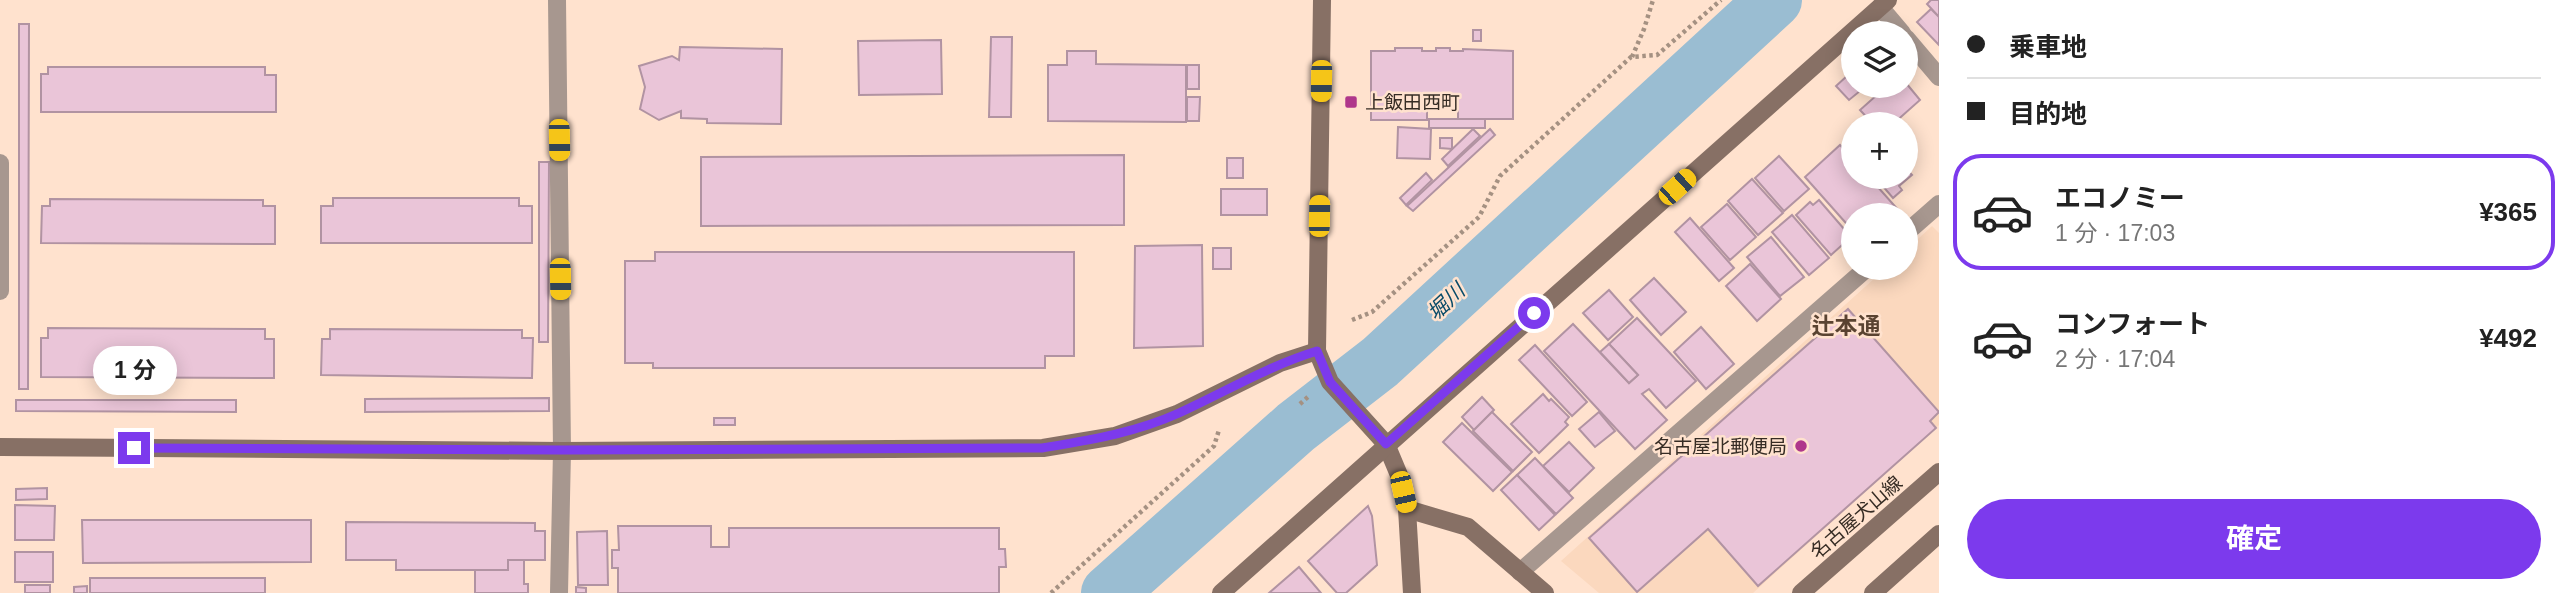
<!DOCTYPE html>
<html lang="ja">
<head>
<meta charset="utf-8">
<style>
  body { margin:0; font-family:Arial,"Noto Sans JP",sans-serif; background:#f2f2f2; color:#222; height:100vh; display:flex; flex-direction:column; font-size:26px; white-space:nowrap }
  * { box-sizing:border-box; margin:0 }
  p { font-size:23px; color:#767676 }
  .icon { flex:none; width:38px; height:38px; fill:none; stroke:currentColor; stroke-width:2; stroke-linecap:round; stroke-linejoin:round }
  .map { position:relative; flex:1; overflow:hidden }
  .details { display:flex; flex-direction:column; background:#fff; width:630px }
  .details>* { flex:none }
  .top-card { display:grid; align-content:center; height:154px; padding:0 28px; background:#fff }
  .fabs { position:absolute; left:1841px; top:21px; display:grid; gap:14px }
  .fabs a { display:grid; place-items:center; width:77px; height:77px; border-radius:50%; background:#fff; box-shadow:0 4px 18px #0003; font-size:35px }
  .end { position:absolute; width:32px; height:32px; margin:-16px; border:9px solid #7c3aed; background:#fff; box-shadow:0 0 0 4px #fff }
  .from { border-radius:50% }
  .bubble { position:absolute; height:49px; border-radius:24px; background:#fff; box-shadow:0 4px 18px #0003; font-size:23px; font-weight:700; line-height:49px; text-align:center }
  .car { position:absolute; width:21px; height:42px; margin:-21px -10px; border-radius:9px; box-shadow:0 0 5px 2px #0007; background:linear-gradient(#f5c518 24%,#345 0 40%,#f5c518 0 76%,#345 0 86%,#f5c518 0) }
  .top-card b { display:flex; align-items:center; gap:24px; height:66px; font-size:26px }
  .top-card b+b { border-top:2px solid #e0e0e0 }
  .top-card i { width:18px; height:18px; background:#222 }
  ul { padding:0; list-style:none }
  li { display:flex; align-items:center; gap:21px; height:116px; margin:0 14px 10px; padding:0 14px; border:4px solid transparent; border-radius:28px }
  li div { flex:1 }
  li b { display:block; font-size:26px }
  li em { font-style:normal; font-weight:700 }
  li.active { border-color:#7c3aed }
  li>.icon { width:63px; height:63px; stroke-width:1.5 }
  .button { display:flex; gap:14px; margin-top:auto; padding:14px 28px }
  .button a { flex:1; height:80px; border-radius:42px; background:#7c3aed; color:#fff; font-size:28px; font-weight:700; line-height:80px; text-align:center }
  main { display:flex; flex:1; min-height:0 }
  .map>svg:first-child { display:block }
  .built { fill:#fbd8be }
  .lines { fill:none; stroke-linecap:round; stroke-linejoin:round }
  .river { stroke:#9abdd2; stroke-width:56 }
  .building { fill:#eac5d8; stroke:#b193a2; stroke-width:2 }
  .path { stroke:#a59182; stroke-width:4.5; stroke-dasharray:3.5 3.5; stroke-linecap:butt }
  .street { stroke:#a7978f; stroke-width:18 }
  .secondary { stroke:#877065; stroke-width:18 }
  .route { stroke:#7c3aed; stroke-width:9 }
  .poi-dot { fill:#af378b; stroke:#ffe2ce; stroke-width:2.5 }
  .labels { text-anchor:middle; stroke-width:5; stroke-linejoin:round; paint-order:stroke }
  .poi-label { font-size:19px; fill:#362c24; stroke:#ffe2ce; text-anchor:start }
  .street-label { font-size:19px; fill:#362c24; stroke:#ffe2ce }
  .water-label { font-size:21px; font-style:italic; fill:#094b69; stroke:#ffe2ce }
  .quarter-label { font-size:23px; font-weight:bold; fill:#5a4331; stroke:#ffe2ce }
</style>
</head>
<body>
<main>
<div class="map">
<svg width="1939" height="593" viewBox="0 0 1939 593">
  <rect width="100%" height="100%" fill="#ffe2ce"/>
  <path class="built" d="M1932 226 1939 233V425L1753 593H1599L1561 561 1886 268H1906V250Z"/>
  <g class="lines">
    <path class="river" d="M1109 593 1296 427 1380 362 1774 0"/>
  </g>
  <g class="building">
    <path d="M1931 0H1939V17L1927 4Z"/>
    <path d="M1931 9 1939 17V45L1917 22Z"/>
    <path d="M19 24H29L28 389H19Z"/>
    <rect x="1473" y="30" width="8" height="11"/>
    <path d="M991 37H1012L1011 117H989Z"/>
    <path d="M941 40 942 94 859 95 858 41Z"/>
    <path d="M680 47 782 49 781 124 707 123V119L681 118V111L659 120 640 109 645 87 639 66 672 56 679 60Z"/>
    <path d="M1395 48H1422V51H1436V48H1450V51H1463V49L1513 51V119H1458V100H1427V120H1371V51H1395Z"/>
    <path d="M1067 51H1096V64L1186 65V122L1048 121V65H1067Z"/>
    <rect x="1187" y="65" width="12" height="24"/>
    <path d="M48 67H265V75H276V112H41V74H48Z"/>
    <path d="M1847 76 1860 91 1849 100 1836 86Z"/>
    <path d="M1906 83 1920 100 1893 124H1873L1860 110 1887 86H1906Z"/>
    <path d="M1187 97H1200L1199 121H1187Z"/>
    <rect x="1429" y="119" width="56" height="9"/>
    <path d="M1398 127 1431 129 1430 159 1397 158Z"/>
    <path d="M1473 129 1480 136 1448 166 1442 159Z"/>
    <path d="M1490 129 1495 135 1413 211 1407 206Z"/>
    <path d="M1440 138H1452V149L1440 148Z"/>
    <path d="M1840 145 1853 159V177H1869L1900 212 1897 215H1853V231L1805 177Z"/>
    <path d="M1124 155V225L701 226V157Z"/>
    <path d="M1779 156 1809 189 1784 211 1755 178Z"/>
    <rect x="1227" y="158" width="16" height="20"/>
    <path d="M539 162H549L548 342H539Z"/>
    <path d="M1906 169 1912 175 1899 186 1902 190 1893 198 1875 177H1906Z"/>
    <path d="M1426 173 1432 180 1406 205 1400 198Z"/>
    <path d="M1752 179 1783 213 1758 235 1728 201Z"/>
    <rect x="1221" y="189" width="46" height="26"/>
    <path d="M333 198H519V206H532V243H321V206H333Z"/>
    <path d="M50 199 263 200V206H275V244L41 243 42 206H50Z"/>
    <path d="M1819 200 1851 237 1831 255 1796 215 1810 202 1813 205Z"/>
    <path d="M1727 204 1756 237 1730 260 1701 227Z"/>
    <path d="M1792 215 1829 258 1809 275 1772 232Z"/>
    <path d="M1690 218 1734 268 1719 281 1675 232Z"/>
    <path d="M1771 237 1804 277 1780 296 1747 257Z"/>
    <path d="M1202 245 1203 346 1134 348 1135 246Z"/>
    <rect x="1213" y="248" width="18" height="21"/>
    <path d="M655 252H1074V356H1045V368H653V363H625V261H655Z"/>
    <path d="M1750 264 1781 299 1757 321 1726 286Z"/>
    <path d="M1654 278 1686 312 1661 335 1630 300Z"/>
    <path d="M1609 290 1633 317 1608 340 1583 313Z"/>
    <path d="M1848 309 1939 412 1930 421 1936 428 1758 586 1708 529 1637 592 1589 538Z"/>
    <path d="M1637 318 1696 381 1666 408 1649 389 1642 394 1667 420 1635 449 1544 351 1573 324 1629 383 1638 375 1609 344Z"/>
    <path d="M1701 327 1734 364 1706 389 1674 352Z"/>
    <path d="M48 328 265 329V339H274V378L41 377V338H48Z"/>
    <path d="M330 329 522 330V338H533L532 378 321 375 322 339H330Z"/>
    <path d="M1609 344 1638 375 1629 383 1600 352Z"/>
    <path d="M1535 345 1587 402 1572 416 1519 360Z"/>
    <path d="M1543 394 1549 401 1551 399 1569 417 1565 422 1568 425 1539 453 1511 424Z"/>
    <path d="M1482 397 1494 410 1474 430 1462 417Z"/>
    <path d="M549 398V411L365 412V399Z"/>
    <path d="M16 400H236V412L16 411Z"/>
    <path d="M1492 412 1532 452 1513 471 1473 431Z"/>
    <path d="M1599 412 1615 431 1595 447 1579 429Z"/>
    <rect x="714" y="418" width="21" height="7"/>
    <path d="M1462 423 1512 472 1493 491 1443 442Z"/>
    <path d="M1569 442 1594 468 1569 492 1543 466Z"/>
    <path d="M1535 458 1573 498 1556 514 1517 475Z"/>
    <path d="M1517 475 1555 515 1539 530 1501 490Z"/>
    <path d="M47 488V499L16 500V489Z"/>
    <path d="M15 505 55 506 54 540H15Z"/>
    <path d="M1368 506 1372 516 1377 565 1346 593H1337L1308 561Z"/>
    <path d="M82 520H311V562L83 563Z"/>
    <path d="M346 522 535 523V531H545V560H508V570H396V560H346Z"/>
    <path d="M618 526H711V547H729V528H999V549H1005L1006 567H999V593H618V568H612V550H619Z"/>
    <path d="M607 531 608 585H578L577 532Z"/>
    <rect x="15" y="552" width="38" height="30"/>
    <path d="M508 560H524V584H528V593H475V570H508Z"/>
    <path d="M1299 567 1321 593H1269Z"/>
    <rect x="90" y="578" width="175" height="15"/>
    <rect x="25" y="585" width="25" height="8"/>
    <path d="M87 586V593H74V587Z"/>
    <path d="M576 587 586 588V593H576Z"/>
  </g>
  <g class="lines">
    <g class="path">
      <path d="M1632 57 1644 29 1653 0"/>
      <path d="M1352 320 1372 312 1479 217 1500 176 1631 57 1657 55 1721 0"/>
      <path d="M1300 404 1310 395"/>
      <path d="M1051 593 1214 446 1219 430"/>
    </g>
    <g class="street">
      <path d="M557 0 562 451 559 593"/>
      <path d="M1880 7 1902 33"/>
      <path d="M1906 38 1939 77"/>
      <path d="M0 163V291"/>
      <path d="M1906 233 1939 204"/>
      <path d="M1520 572 1867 268"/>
    </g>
    <g class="secondary">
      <path d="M1322 0 1317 351 1330 382 1386 444 1399 475 1407 509 1412 593"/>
      <path d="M0 447 562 451 1043 448 1115 436 1177 414 1280 363 1317 351"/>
      <path d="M1407 509 1468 527 1545 593"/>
      <path d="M1221 593 1888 0"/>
      <path d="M1801 593 1939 472"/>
      <path d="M1873 593 1939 534"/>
    </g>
  </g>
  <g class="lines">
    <path class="route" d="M134 448 562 450 1042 448C1089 440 1135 433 1179 413 1225 392 1268 366 1317 351L1330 382 1386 444 1534 313"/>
  </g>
  <g class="poi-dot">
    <rect x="1344" y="95" width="14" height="14" rx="3.5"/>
    <circle cx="1801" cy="446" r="7"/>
  </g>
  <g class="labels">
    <g class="poi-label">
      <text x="1365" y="109">上飯田西町</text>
      <text x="1787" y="453" text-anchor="end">名古屋北郵便局</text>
    </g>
    <g class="street-label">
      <text transform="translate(1856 517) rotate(-41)" y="7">名古屋犬山線</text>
    </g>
    <g class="water-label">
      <text transform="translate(1446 302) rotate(-43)" y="7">堀川</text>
    </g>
    <g class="quarter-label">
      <text x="1846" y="334">辻本通</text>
    </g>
  </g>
</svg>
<div class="fabs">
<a><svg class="icon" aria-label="layers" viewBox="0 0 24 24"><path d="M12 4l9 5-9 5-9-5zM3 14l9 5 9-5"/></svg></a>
<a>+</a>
<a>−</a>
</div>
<i class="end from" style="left:1534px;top:313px"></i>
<i class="end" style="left:134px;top:448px"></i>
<div class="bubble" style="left:93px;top:346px;width:84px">1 分</div>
<i class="car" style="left:1321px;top:81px;rotate:181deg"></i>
<i class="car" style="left:559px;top:140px;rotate:179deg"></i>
<i class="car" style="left:1677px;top:187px;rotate:48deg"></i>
<i class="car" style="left:1319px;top:216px;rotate:1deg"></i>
<i class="car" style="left:560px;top:279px;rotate:179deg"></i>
<i class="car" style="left:1403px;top:492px;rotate:167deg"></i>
</div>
<section class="details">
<div class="top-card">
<b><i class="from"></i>乗車地</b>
<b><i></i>目的地</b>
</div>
<ul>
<li class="active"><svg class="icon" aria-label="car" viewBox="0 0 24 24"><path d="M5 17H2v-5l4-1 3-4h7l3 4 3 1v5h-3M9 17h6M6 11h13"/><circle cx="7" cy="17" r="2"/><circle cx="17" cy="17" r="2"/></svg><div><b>エコノミー</b><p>1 分 · 17:03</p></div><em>¥365</em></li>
<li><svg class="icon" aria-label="car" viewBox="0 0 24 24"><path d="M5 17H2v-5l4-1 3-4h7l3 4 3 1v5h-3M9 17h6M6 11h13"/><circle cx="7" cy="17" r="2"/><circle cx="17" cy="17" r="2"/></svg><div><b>コンフォート</b><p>2 分 · 17:04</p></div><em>¥492</em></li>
</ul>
<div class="button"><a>確定</a></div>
</section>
</main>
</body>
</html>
